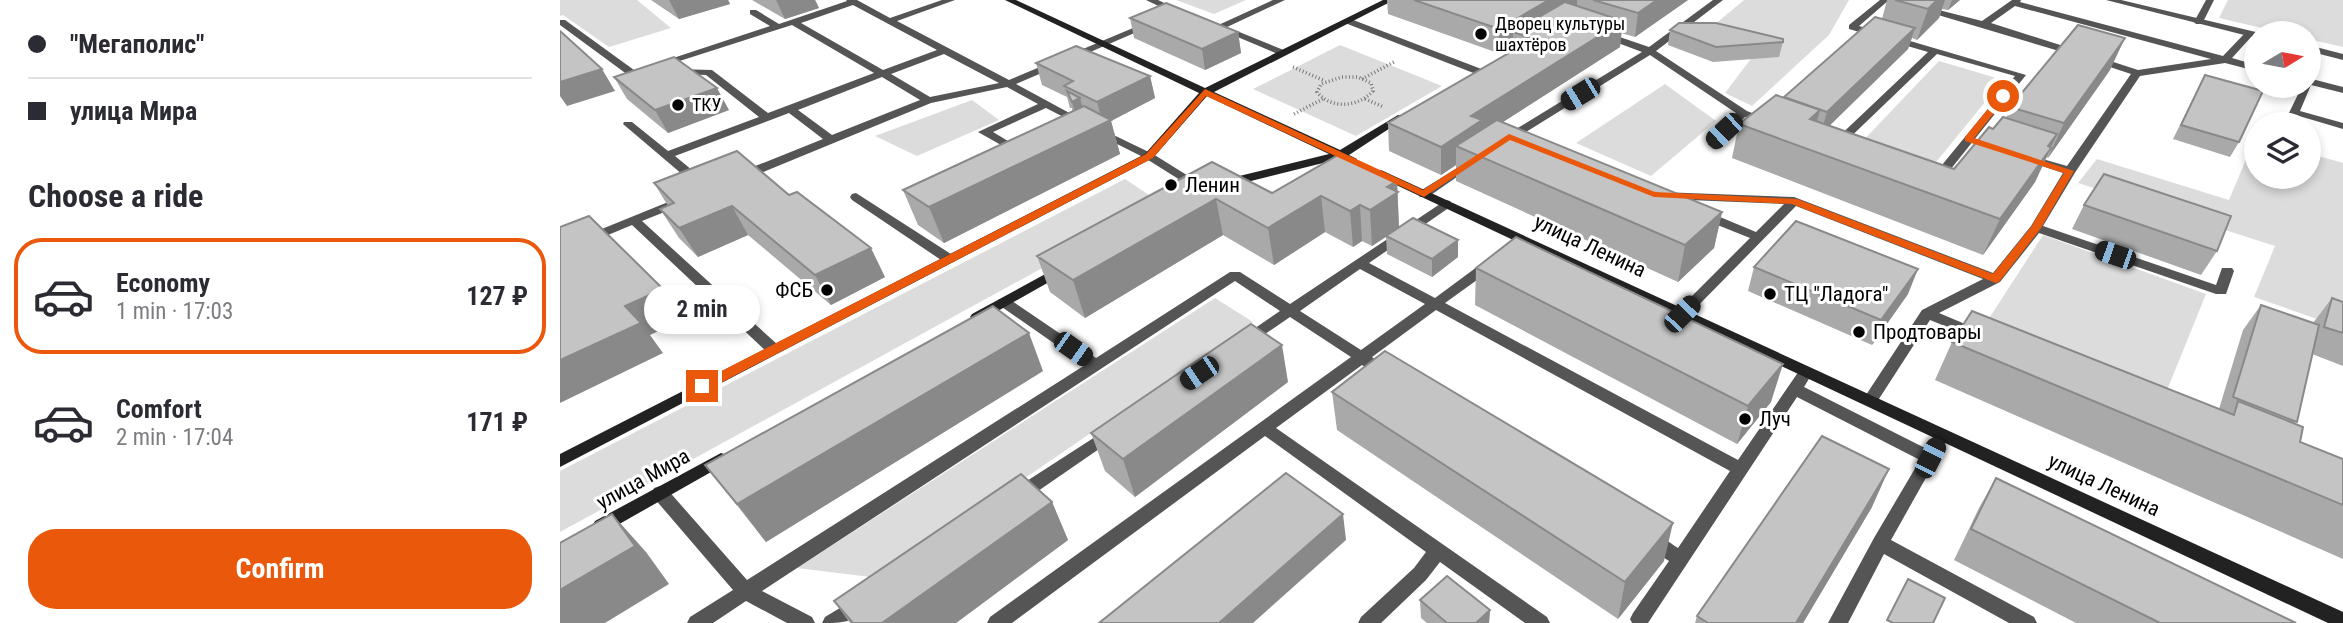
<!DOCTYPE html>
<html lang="en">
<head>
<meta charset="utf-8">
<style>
  body { margin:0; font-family:"Roboto Condensed",sans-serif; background:#f7f7f7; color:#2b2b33; height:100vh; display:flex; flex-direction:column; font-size:26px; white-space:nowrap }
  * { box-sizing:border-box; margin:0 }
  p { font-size:23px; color:#7c7c81 }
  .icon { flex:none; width:38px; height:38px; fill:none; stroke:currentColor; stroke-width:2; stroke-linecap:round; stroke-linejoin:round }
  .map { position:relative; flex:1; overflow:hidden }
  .sheet { display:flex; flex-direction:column; background:#fff; width:560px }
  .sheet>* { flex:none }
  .top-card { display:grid; align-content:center; height:154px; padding:0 28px; background:#fff }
  .needle { width:46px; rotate:80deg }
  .buttons { position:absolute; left:1684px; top:21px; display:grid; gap:14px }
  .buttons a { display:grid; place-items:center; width:77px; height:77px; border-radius:50%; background:#fff; box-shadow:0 4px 10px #0003; font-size:35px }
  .end { position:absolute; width:32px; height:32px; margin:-16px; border:9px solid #ea580c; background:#fff; box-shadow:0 0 0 4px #fff }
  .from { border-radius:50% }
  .bubble { position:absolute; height:49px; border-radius:24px; background:#fff; box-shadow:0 4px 10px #0003; font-size:23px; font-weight:700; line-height:49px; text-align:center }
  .car { position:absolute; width:21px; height:42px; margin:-21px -10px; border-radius:9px; box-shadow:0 0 5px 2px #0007; background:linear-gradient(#222 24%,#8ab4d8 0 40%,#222 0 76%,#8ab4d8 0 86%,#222 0) }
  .top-card b { display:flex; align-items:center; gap:24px; height:66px; font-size:26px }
  .top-card b+b { border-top:2px solid #e1e1e2 }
  .top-card i { width:18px; height:18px; background:#2b2b33 }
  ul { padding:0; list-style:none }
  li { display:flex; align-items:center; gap:21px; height:116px; margin:0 14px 10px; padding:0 14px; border:4px solid transparent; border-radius:28px }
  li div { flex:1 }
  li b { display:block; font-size:26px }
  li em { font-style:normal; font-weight:700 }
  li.active { border-color:#ea580c }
  li>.icon { width:63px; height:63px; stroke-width:1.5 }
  h2 { padding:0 28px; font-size:32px; line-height:84px }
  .primary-button { display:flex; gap:14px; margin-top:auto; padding:14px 28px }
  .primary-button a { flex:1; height:80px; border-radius:28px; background:#ea580c; color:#fff; font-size:28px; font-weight:700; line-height:80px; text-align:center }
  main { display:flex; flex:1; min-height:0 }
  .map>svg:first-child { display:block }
  .green { fill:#dcdcdc }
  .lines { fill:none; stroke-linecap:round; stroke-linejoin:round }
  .path { stroke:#777; stroke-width:3.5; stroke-dasharray:1 2.5; stroke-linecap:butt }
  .service { fill:#555; fill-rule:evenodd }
  .minor { fill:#555; fill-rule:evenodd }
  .tertiary { fill:#555; fill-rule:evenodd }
  .secondary { fill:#222; fill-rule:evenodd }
  .wall { fill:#a9a9a9 }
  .shaded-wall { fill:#898989 }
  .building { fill:#c4c4c4; stroke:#898989; stroke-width:2 }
  .route { fill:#ea580c }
  .poi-dot { fill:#000; stroke:#fff; stroke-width:2.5 }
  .labels { text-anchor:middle; stroke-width:6; stroke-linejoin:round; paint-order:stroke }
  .far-poi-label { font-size:18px; fill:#000; stroke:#fff; text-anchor:start }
  .poi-label { font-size:21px; fill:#000; stroke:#fff; text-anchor:start }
  .street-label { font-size:21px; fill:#000; stroke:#fff }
</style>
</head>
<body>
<main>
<section class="sheet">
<div class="top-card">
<b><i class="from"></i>&quot;Мегаполис&quot;</b>
<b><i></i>улица Мира</b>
</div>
<h2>Choose a ride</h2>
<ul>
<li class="active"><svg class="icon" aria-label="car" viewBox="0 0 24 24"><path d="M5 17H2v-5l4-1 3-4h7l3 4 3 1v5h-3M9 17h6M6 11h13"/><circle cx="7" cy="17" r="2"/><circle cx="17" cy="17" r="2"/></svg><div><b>Economy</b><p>1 min · 17:03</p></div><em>127 ₽</em></li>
<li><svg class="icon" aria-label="car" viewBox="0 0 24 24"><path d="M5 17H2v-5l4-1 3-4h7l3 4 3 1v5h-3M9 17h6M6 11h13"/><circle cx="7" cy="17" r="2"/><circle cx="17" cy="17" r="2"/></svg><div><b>Comfort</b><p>2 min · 17:04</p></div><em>171 ₽</em></li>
</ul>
<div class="primary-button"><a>Confirm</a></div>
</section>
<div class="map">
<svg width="1783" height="623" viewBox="0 0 1783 623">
  <rect width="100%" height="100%" fill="#fff"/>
  <g class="green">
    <path d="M0 0H77L111 28 49 47 3 15 0 16Z"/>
    <path d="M616 0H686L654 14Z"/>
    <path d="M1184 0H1289L1269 35 1192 106 1165 93 1199 48 1147 31Z"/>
    <path d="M1668 0H1783V47L1748 39V33H1723L1659 18Z"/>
    <path d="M780 45 882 86 796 136 693 89Z"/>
    <path d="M1379 61 1443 80 1368 172 1297 147Z"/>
    <path d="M1105 84 1156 121 1091 176 1016 143Z"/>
    <path d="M412 100 439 120 357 156 315 136Z"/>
    <path d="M1695 138 1696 177H1748V153L1783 163V328L1694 297 1715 246 1518 183 1537 159 1669 200Z"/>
    <path d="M565 179 601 203 0 532V471Z"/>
    <path d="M1483 235 1646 294 1603 400 1424 326Z"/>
    <path d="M655 298 693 322 319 578 237 568Z"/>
  </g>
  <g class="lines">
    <g class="path">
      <path d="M733 67 765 81"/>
      <path d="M782 77H798L811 83 813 91C798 107 772 110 757 92L761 84Z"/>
      <path d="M802 79 834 62"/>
      <path d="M805 99 824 107"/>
      <path d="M734 114 763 99"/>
    </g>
    <g class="service">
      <path d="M286 0H297L330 18 382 0H395L337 21 449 80 585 23 593 25 456 84 526 122 521 125 517 124 486 108 433 132 463 150 465 152 459 155 418 132 478 104 447 87 371 103 186 179H178V173L263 139 229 113 115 156 144 180 146 183 140 187 136 186 63 124 64 122H72L108 151 199 117 146 75 112 74V70L116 69 152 70 208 113 314 73 232 25 104 66 95 64 210 26 190 14V10H196L219 24 287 1ZM293 5 377 50 323 70 241 23ZM384 54 439 83 370 97 331 74ZM322 77 360 100 272 135 238 110Z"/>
      <path d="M586 0H598L623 12 615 14Z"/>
      <path d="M713 0H725L667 27 726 51V55H720L654 27Z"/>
      <path d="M1153 0H1163L1096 51 1187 111 1210 120V124H1202L1185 117 1156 145H1148V141L1176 113 1090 55 958 137 957 140H949L943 137 1082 52 1042 37V33H1048L1089 47Z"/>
      <path d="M1320 0H1329L1299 26 1466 75 1378 185 1374 186 1368 182 1455 76 1377 54 1280 147H1272V143L1368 52 1289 29V25Z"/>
      <path d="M1452 0H1461L1460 2 1663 56 1686 32H1692V36L1672 58 1696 65V71L1665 63 1580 76 1516 171 1483 226 1656 285 1662 268H1672L1674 271 1666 294H1656L1479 233 1440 282 1379 313 1424 332 1426 335 1424 338H1414L1370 320 1315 405H1305L1302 401 1362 310 1423 279 1236 206 1127 317H1117L1115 314 1117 311 1190 238 1140 218 1138 215 1140 212H1148L1196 232 1224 204 1105 199 1101 198 1099 195 1101 192 1234 197 1433 273 1471 226 1503 173 1464 160V156H1472L1507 166 1571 74 1532 61V57H1538L1578 70 1651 59 1455 6 1431 23 1519 51V55L1516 56 1358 9 1363 6 1422 21Z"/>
      <path d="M788 18 924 70 925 72 916 74 785 23 783 21Z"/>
      <path d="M0 20H5L74 70 89 69 94 72 89 75H68L0 25Z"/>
      <path d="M1748 78 1783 87V93L1751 85 1740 111 1783 123V129L1729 113 1742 86H1748Z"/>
      <path d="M539 128 593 154 646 187 644 190H636L585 158 535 133 533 131Z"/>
      <path d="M910 160 914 161V165L868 197H860L858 194 860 191Z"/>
      <path d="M296 193 394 256 396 259 394 262H384L292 200 290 197 292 194Z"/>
      <path d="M118 198 124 202 122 205 82 221 218 345 220 349 218 353H208L72 225 0 255V246Z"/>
      <path d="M886 200 890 201 892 204 890 207 809 263 875 298 925 261H935L937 264 935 267 885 303 1178 460 1241 368H1251L1253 372 1244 387 1367 449 1376 431 1382 429 1388 431 1390 435 1331 540 1474 617 1477 623H1449L1324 554 1288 623H1268L1314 538 1360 460 1237 397 1088 623H1072L1070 619 1073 613 1109 561 1086 546 1083 541 1086 536C1098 532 1108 542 1118 548L1170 471 876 310 812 357 834 373 831 377H821L802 365 716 428 987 617 990 623H965L880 562 866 580 821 623H798L801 617 854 568 866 552 705 436 452 623H427L430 617 791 357 730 317 689 345H679L677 342 679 339 720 311 675 281 202 591 252 617 255 623H227L186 601 153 623H127L130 617 173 590 94 498 92 493 94 488 100 486 106 488 187 580 525 365 439 305 437 302 439 299H449L536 358 670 272H680L730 304ZM800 269 865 304 801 350 740 311Z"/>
      <path d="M549 428 555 430 557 434 555 438 465 500 459 502 453 500 451 495 453 490Z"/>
      <path d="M298 597 305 599 307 605C299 623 280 623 262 623L265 617Z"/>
    </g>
    <path class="minor" d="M1646 0H1654L1642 24H1636L1634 22Z"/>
    <g class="tertiary">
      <path d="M1546 0H1561L1700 33H1696V38Z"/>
      <path d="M1748 45 1783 54V60L1748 51Z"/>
    </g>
    <g class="secondary">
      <path d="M445 0H456L645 88 823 0H834L654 92 780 150 838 115H846L847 117 789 155 797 159V163H789L779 159 667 187 663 186V180L769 154 647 96 593 158 0 467V454L585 154 639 93Z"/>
      <path d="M821 170 1783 612V623H1768L817 176 815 174Z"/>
      <path d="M500 266 507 270 505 273 422 320 417 322 410 317 412 314Z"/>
      <path d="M161 453 167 455 169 459 167 463 47 531 41 533 35 531 32 526 35 521Z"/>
    </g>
  </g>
  <g class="wall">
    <path d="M91 0H168L170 4 119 19Z"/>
    <path d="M192 0H255L259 8 225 19Z"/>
    <path d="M827 0H1128L1075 37 1061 33 1060 47 943 122 1162 212 1154 248 1118 282 896 181V165L881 175 829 151 828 123 952 51 953 44 938 53 828 14Z"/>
    <path d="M1327 0H1400L1388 10 1382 9 1379 18 1357 40 1352 38 1348 49 1269 126 1394 169 1433 129 1446 118 1450 107 1550 70 1488 158 1487 157 1475 182 1423 255 1172 158 1179 124 1224 97 1322 19Z"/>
    <path d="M570 18 678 32 681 53 645 70 574 38Z"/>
    <path d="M1110 30 1223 42 1219 57 1153 62 1108 45Z"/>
    <path d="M476 63 590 76 595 98 551 121 560 154 384 243 358 225 343 190 512 111V108H510L507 97 482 85Z"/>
    <path d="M1645 75 1679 142 1670 157 1613 139Z"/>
    <path d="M54 77 169 110 108 133 67 99Z"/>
    <path d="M177 151 325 277 271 305 188 235 138 257 119 238 100 209 108 206 94 183Z"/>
    <path d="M652 162 712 193 837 181 839 228 898 257 872 277 827 254 826 237 812 246 802 241 793 247 765 232 714 265 663 235 525 318 490 292 477 256Z"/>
    <path d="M1524 205 1657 251 1641 275 1512 229Z"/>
    <path d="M1194 267 1348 294 1312 345 1188 291Z"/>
    <path d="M916 268 1211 402 1177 444 915 305Z"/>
    <path d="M1772 298 1783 302V366L1752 354 1735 424 1740 442 1783 459V559L1375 380 1392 342 1659 409 1683 330 1701 305 1753 323Z"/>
    <path d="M483 371 206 542 145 465Z"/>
    <path d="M728 382 575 497 545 471 531 433Z"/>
    <path d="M772 392 1104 561 1058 619 777 430Z"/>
    <path d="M1436 478 1736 623H1516L1394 560 1419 508Z"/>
    <path d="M492 502 508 540 396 623H290L274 601Z"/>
    <path d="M1312 507 1243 623H1135L1137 616Z"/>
    <path d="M860 600 930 610 929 623H867L861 618Z"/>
  </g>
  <g class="shaded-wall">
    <path d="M109 0H168L170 4 119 19Z"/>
    <path d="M216 0H255L259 8 225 19Z"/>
    <path d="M989 0H1017V6L953 32V44L938 53 939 29Z"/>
    <path d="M1097 0H1128L1075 37 1078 13Z"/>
    <path d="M1377 0H1385L1379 18 1357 40 1368 9Z"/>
    <path d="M1392 0H1400L1388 10Z"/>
    <path d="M1063 21 1060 47 921 136 896 146V165L881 175V147L911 116Z"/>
    <path d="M1355 28 1348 49 1260 135 1267 112Z"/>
    <path d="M678 32 681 53 645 70 642 49Z"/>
    <path d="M1565 38 1550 70 1488 158 1504 123Z"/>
    <path d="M42 69 55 91 7 106 0 96V82Z"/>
    <path d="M590 76 595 98 551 121 560 154 384 243 369 207 521 134 512 102 520 98 529 130 543 124 537 102Z"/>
    <path d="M157 88 169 110 108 133 95 110Z"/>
    <path d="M1260 110 1251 144 1250 119Z"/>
    <path d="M1497 134 1475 182 1423 255 1440 219Z"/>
    <path d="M837 181 839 228 812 246 810 210 827 187Z"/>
    <path d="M761 196 765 232 714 265 708 228Z"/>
    <path d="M656 199 663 235 525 318 513 280Z"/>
    <path d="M800 205 802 241 793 247 790 211Z"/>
    <path d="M172 206 188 235 138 257 119 228Z"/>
    <path d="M1162 212 1154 248 1118 282 1125 245Z"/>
    <path d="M898 240V257L872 277V259Z"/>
    <path d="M311 248 325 277 271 305 255 275Z"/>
    <path d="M1358 269 1348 294 1312 345 1321 320Z"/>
    <path d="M103 289 124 319 90 335 103 353 0 403V360L65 306Z"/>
    <path d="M469 333 483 371 206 542 177 504Z"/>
    <path d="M722 345 728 382 575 497 563 459Z"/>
    <path d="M1223 364 1211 402 1177 444 1188 406Z"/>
    <path d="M1329 469 1312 507 1243 623H1236Z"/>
    <path d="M492 502 508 540 396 623H322Z"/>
    <path d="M52 514 86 552 109 584 45 623H0V590Z"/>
    <path d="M783 514 786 540 693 623H659Z"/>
    <path d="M1113 523 1104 561 1058 619 1065 582Z"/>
    <path d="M930 610 929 623H916Z"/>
  </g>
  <g class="building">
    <path d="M854 0H989L939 29Z"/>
    <path d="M1033 0H1097L1078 13Z"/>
    <path d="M1335 0H1377L1368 9Z"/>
    <path d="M1005 2 1063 21 911 116 922 120 881 147 828 123 973 39 953 32Z"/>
    <path d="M606 3 678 32 642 49 570 18Z"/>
    <path d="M1315 17 1355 28 1267 112 1224 97Z"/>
    <path d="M1119 23H1156L1223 39V42L1156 47 1110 30Z"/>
    <path d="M1518 25 1565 38 1504 123 1450 107Z"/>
    <path d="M0 31 42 69 0 82Z"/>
    <path d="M516 46 590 76 537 102 504 86 513 81 476 63Z"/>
    <path d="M114 57 157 88 95 110 54 77Z"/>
    <path d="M1645 75 1703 91 1679 142 1621 125Z"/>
    <path d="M507 91 520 98 512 102Z"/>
    <path d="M1216 95 1260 110 1250 119 1394 169 1429 127 1433 129 1443 117 1497 134 1488 146 1491 148 1440 219 1179 124Z"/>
    <path d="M524 106 551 120 369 207 343 190Z"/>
    <path d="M937 120 1162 212 1125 245 896 146Z"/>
    <path d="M177 151 229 195 237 192 311 248 255 275 172 206 119 228 100 209 114 203 94 183Z"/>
    <path d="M780 154 837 181 827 187 838 192 810 210 800 205 790 211 761 196 708 228 656 199 513 280 477 256 652 162 712 193Z"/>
    <path d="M1544 174 1671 216 1657 251 1524 205Z"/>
    <path d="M29 216 103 289 65 306 81 323 0 360V227Z"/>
    <path d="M853 218 898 240 872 259 826 236Z"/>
    <path d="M1236 221 1358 269 1321 320 1194 267Z"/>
    <path d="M956 237 1223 364 1188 406 916 268Z"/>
    <path d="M1772 298 1783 302V333L1764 327Z"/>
    <path d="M1701 305 1759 325 1737 422 1673 397Z"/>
    <path d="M433 306 469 333 177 504 145 465Z"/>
    <path d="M1412 311 1674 415 1678 401 1743 427 1740 442 1783 459V505L1392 342Z"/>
    <path d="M691 324 722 345 563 459 531 433Z"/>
    <path d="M825 351 1113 523 1065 582 772 392Z"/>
    <path d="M1262 436 1329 469 1236 623H1148L1137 616Z"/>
    <path d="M726 473 783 514 659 623H539Z"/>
    <path d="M461 474 492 502 322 623H293L274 601Z"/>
    <path d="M1436 478 1736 623H1600L1411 529Z"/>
    <path d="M52 514 75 546 0 590V543Z"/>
    <path d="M887 576 930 610 916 623H887L860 600Z"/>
    <path d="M1348 579 1385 598 1373 623H1333L1327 620Z"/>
  </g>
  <path class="route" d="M645 89 863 190 949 134 1095 192 1237 199 1433 274 1471 227 1504 173 1405 141V137L1440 94H1446V98L1414 138 1514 171 1481 228 1439 282 1436 283 1232 204 1094 197 950 140 864 197 646 96 593 158 147 390H138V383L586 154Z"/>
  <g class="poi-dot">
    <circle cx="921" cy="34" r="7"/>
    <circle cx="118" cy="105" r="7"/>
    <circle cx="611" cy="185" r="7"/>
    <circle cx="267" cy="290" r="7"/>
    <circle cx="1210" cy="294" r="7"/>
    <circle cx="1299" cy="332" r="7"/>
    <circle cx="1185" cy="419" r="7"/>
  </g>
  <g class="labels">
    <g class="far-poi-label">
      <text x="935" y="30">Дворец культуры<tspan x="935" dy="21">шахтёров</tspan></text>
      <text x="132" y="111">ТКУ</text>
    </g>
    <g class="poi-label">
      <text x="625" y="192">Ленин</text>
      <text x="253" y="297" text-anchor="end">ФСБ</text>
      <text x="1224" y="301">ТЦ "Ладога"</text>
      <text x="1313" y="339">Продтовары</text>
      <text x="1199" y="426">Луч</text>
    </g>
    <g class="street-label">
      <text transform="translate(1030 246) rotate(25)" y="7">улица Ленина</text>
      <text transform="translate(83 479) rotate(-29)" y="7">улица Мира</text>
      <text transform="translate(1544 485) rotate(25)" y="7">улица Ленина</text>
    </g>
  </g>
</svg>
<div class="buttons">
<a><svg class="needle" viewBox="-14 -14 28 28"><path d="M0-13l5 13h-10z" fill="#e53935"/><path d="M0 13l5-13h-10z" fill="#7c7c81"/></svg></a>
<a><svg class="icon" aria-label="layers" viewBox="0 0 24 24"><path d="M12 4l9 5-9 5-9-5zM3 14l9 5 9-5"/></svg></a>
</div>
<i class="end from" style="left:1443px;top:96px"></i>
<i class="end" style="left:142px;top:386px"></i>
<div class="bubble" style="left:84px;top:285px;width:116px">2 min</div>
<i class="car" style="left:1020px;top:94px;rotate:239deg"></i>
<i class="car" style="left:1164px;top:131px;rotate:227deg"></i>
<i class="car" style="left:1555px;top:255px;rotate:289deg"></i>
<i class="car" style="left:1122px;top:314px;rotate:44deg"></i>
<i class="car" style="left:513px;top:349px;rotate:125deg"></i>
<i class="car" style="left:639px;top:373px;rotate:236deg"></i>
<i class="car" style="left:1370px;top:458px;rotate:27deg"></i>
</div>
</main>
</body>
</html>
